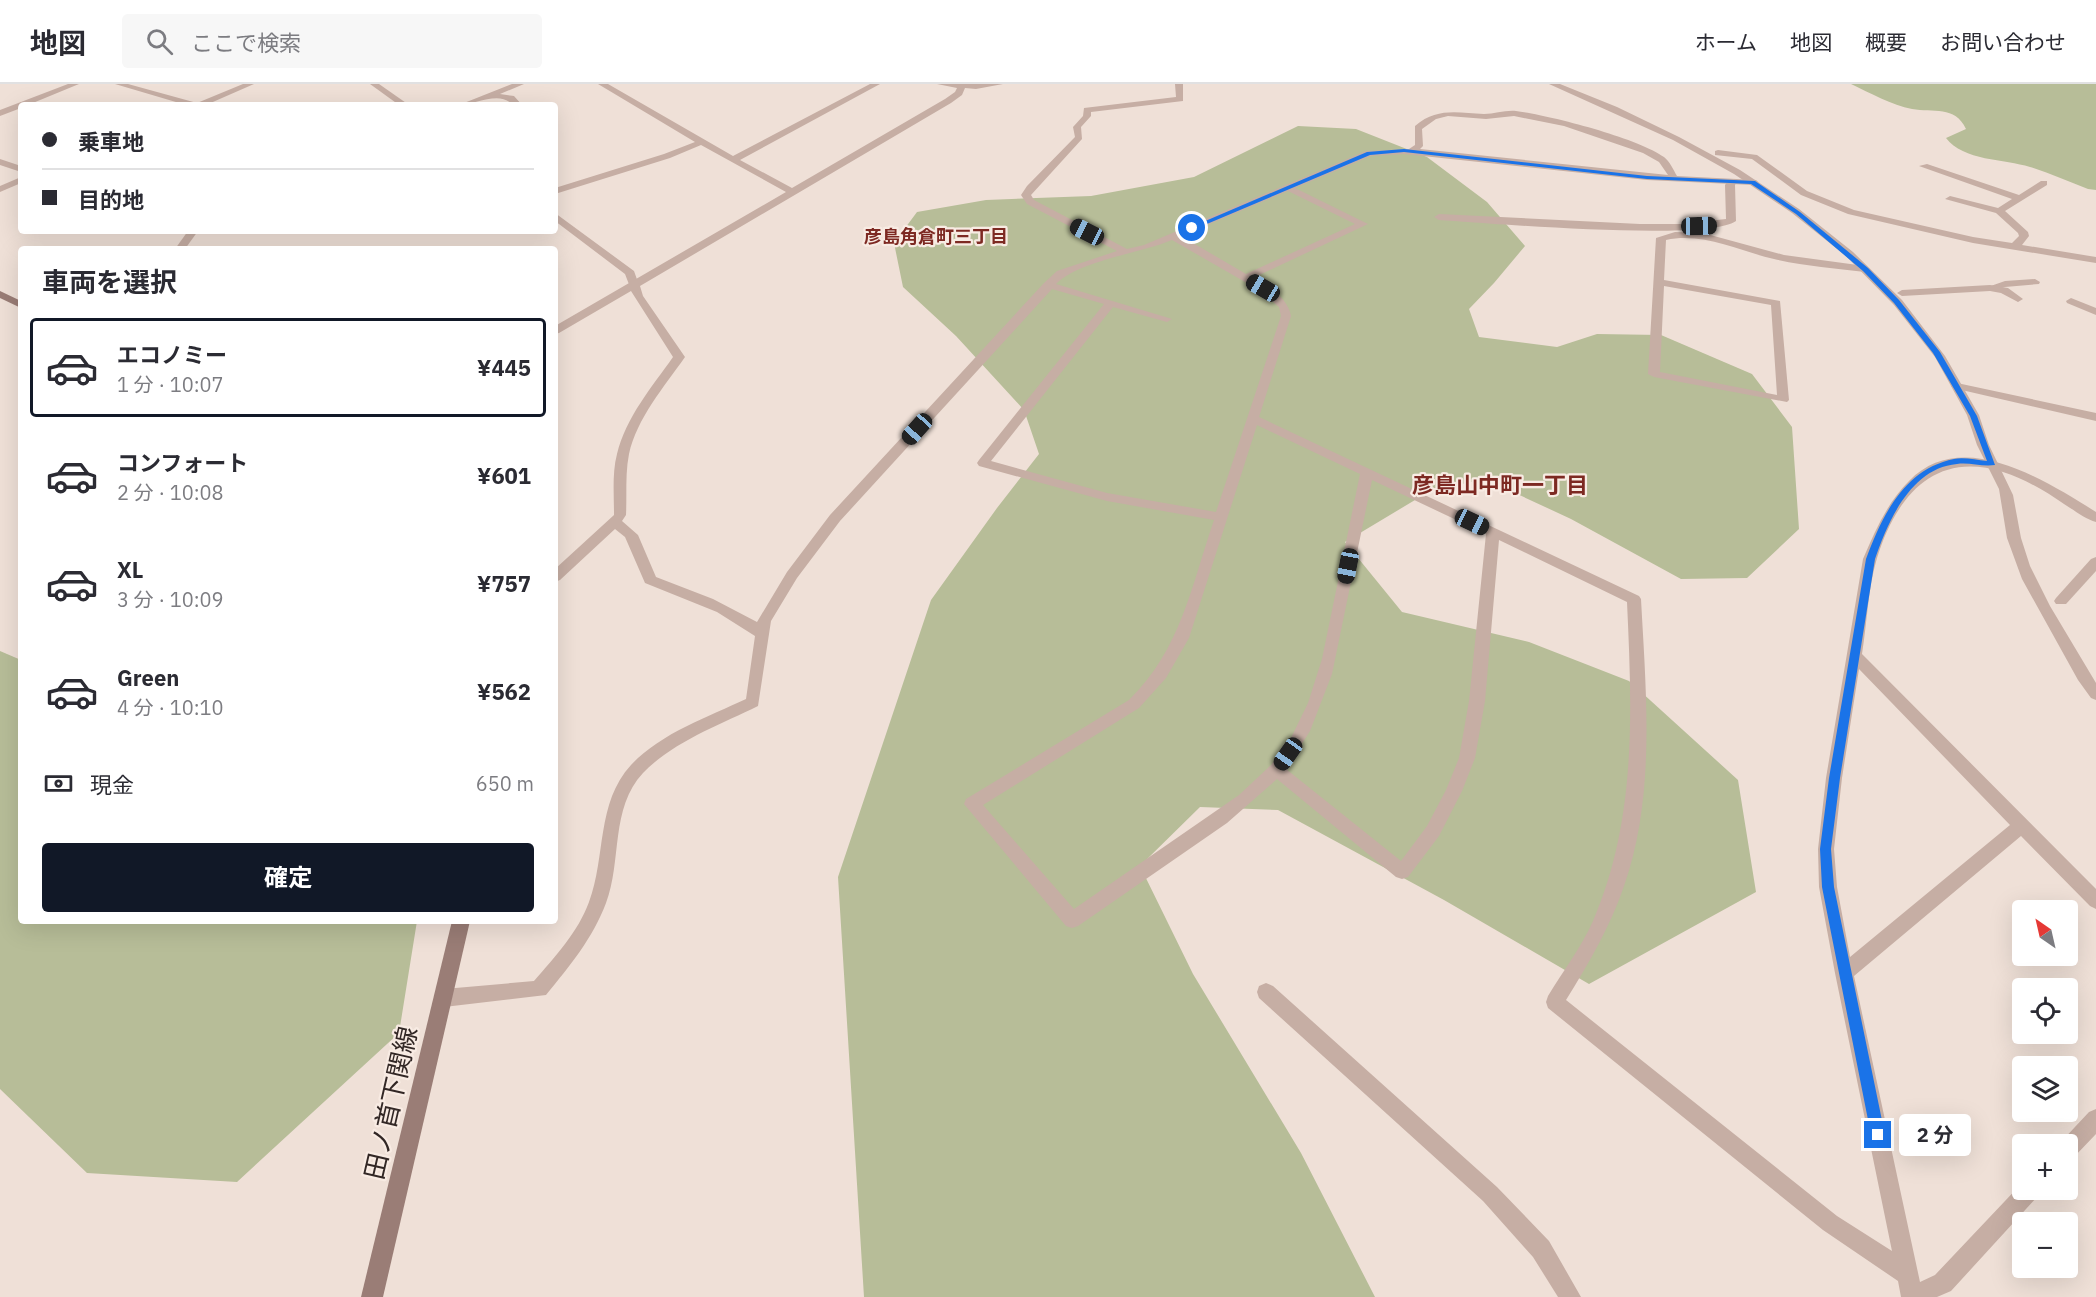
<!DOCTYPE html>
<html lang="ja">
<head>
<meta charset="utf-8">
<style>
  body { margin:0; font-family:"IBM Plex Sans","Noto Sans JP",sans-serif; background:#f7f7f7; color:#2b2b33; height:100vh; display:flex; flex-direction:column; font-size:22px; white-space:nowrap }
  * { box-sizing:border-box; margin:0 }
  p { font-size:20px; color:#7c7c81 }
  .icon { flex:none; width:33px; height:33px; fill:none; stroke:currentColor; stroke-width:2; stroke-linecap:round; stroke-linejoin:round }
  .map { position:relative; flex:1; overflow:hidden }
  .drawer { position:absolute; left:18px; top:162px; width:540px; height:678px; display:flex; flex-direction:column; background:#fff; border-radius:6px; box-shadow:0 6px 24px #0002 }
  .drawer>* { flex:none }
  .top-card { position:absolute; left:18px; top:18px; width:540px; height:132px; border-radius:6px; box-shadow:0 6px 24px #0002; display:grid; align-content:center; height:132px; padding:0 24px; background:#fff }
  .needle { width:39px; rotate:326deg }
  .controls { position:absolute; left:2012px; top:816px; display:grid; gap:12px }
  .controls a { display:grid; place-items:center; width:66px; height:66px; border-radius:6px; background:#fff; box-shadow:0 6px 24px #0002; font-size:30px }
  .end { position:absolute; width:27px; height:27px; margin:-14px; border:8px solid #1a73e8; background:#fff; box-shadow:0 0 0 3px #fff }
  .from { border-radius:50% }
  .bubble { position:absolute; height:42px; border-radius:6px; background:#fff; box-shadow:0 6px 24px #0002; font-size:20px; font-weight:700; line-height:42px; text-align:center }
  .car { position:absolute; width:18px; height:36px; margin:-18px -9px; border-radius:8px; box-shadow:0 0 4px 2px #0007; background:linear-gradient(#222 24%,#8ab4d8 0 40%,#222 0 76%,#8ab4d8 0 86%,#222 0) }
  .top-card b { display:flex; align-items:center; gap:21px; height:57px; font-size:22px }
  .top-card b+b { border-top:2px solid #e1e1e2 }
  .top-card i { width:15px; height:15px; background:#2b2b33 }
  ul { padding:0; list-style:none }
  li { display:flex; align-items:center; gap:18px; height:99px; margin:0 12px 9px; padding:0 12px; border:3px solid transparent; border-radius:6px }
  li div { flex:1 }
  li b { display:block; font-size:22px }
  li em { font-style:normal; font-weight:700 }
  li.on { border-color:#111827 }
  li>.icon { width:54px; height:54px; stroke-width:1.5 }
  h2 { padding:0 24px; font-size:27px; line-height:72px }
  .pay { display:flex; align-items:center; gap:15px; height:66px; padding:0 24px; font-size:22px }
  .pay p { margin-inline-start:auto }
  .action { display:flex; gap:12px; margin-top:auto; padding:12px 24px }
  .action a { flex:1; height:69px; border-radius:6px; background:#111827; color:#fff; font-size:24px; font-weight:700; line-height:69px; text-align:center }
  header { display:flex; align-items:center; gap:36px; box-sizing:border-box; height:84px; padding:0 30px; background:#fff; border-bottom:2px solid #e1e1e2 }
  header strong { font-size:28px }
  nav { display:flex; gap:33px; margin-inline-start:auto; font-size:21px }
  .search { width:420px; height:54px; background:#f7f7f7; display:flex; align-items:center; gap:15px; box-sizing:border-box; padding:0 21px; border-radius:6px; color:#7c7c81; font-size:22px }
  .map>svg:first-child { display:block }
  .green { fill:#b7bd98 }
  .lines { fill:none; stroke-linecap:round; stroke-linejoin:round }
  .service { fill:#c6aea4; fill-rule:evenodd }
  .minor { fill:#c6aea4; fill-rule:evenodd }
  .tertiary { fill:#c6aea4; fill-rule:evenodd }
  .secondary { fill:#9a7d76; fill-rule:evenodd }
  .route { fill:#1a73e8 }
  .labels { text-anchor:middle; stroke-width:4.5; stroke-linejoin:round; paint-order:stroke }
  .far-neighbourhood-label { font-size:18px; font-weight:bold; fill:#7d2922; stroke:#f8ebe3 }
  .neighbourhood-label { font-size:22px; font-weight:bold; fill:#7d2922; stroke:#f8ebe3 }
  .near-street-label { font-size:26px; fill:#322725; stroke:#f8ebe3 }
</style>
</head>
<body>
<header>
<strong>地図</strong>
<div class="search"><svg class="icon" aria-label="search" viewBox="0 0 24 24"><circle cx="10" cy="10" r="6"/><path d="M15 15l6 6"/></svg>ここで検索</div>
<nav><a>ホーム</a><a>地図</a><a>概要</a><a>お問い合わせ</a></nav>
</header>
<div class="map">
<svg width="2096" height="1213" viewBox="0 0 2096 1213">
  <rect width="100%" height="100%" fill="#efe0d7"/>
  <g class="green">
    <path d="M1851 0H2096V106L2088 105C2069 98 2050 89 2030 83 2005 75 1963 77 1946 54L1966 45C1955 21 1933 29 1912 25 1892 21 1870 9 1851 0Z"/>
    <path d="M1298 42 1356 45 1427 73 1487 118 1525 162 1494 199 1469 225 1479 253 1557 263 1597 250 1661 251 1752 290 1792 343 1799 445 1747 494 1681 495 1571 435 1485 395 1430 407 1345 458 1402 528 1529 558 1629 597 1738 696 1756 808 1589 900 1444 816 1278 726 1200 723 1140 782 1193 890 1301 1069 1375 1213H864L838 793 931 516 997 424 1039 370 1024 326 956 252 903 203 894 159 917 128 986 116 1091 112 1194 93Z"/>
    <path d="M0 567 21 576V837H417L399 949 237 1098 87 1089 0 1005Z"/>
  </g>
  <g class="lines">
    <g class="service">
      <path d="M1729 95 1737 97 1735 101 1736 137C1708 158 1486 139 1439 136L1434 133 1439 130 1640 140H1682L1726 135 1725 101Z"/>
      <path d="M2035 195 2040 198 2039 200 2005 203 1990 207 1985 204 2005 197Z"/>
      <path d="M2096 473V487L2066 520H2056L2054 517 2056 514 2091 475Z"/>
    </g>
    <g class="minor">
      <path d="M68 0H79L28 21H21V24L0 32V26Z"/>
      <path d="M115 0H128L197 19 243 0H254L206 21H186Z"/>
      <path d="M512 0H524L500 10 514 12 522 21H513C499 6 476 21 459 21Z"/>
      <path d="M598 0H608L733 72 870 0H880L740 76 792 104 945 15 955 8 957 4 937 0H1003L976 5 965 4 962 11 951 19 640 202 643 212 685 273C664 303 637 334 629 370 625 390 627 411 626 431L622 437 638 451 656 493 713 515 757 538 787 488 830 431 1044 199 1057 187 1117 167 1027 120 1021 111 1027 102 1075 53 1073 43 1083 32 1084 24 1176 13 1175 0H1183V17L1091 28V32L1081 43 1082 55 1031 111 1034 116 1127 165 1144 161 1366 67 1409 65 1415 61V42C1437 23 1458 29 1484 30 1495 30 1505 26 1516 27 1549 31 1638 54 1664 73 1670 78 1673 85 1677 92L1756 96 1758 98 1753 101 1647 96 1404 70 1371 72 1295 104 1368 140 1253 194C1269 203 1288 214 1291 232L1259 333 1639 512 1641 515C1646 609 1656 711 1624 802 1610 843 1589 879 1566 916L1837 1132 1892 1167 1835 889 1819 803 1818 765 1826 694 1863 475C1875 447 1887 419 1909 397 1962 342 2046 397 2096 428V438C2085 435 2074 426 2064 420 2045 407 2025 395 2003 388 1934 366 1896 413 1877 474 1868 504 1867 539 1862 570L2096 805V825L2090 822 2021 752 1854 892 1920 1198 1935 1191 2022 1099V1106H2040L2037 1113 1951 1207 1937 1213H1901L1898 1197 1823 1146 1548 924 1546 918 1548 912C1563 887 1581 864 1593 837 1637 735 1632 626 1627 518L1499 456 1485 617 1475 674 1462 707 1439 752 1408 793 1402 795 1396 793 1277 695 1227 739 1078 842 1072 844 1066 842 964 720 966 715 1129 616C1181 565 1191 503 1214 436L1107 417 979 382 977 379 979 376 1104 220 1052 205 840 437 797 494 771 537 758 622C720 641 674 657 643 689 610 724 622 777 606 819 593 854 569 883 546 911L444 923 437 920 435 914 437 908 444 905 534 897C555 873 578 848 589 818 606 773 596 719 631 681 661 649 708 633 746 615L755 552 717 528 645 499 625 453 615 445 560 496 555 498V485L614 431C614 411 612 389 617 370 626 333 652 303 673 273L631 207 559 249 555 250V242L786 108 701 61 670 74 555 110V104L664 70 695 58ZM1448 32 1486 35 1514 32 1564 42 1643 69 1659 78 1668 91 1420 65 1423 62 1422 45 1436 35ZM1288 107 1355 140 1246 190 1181 152ZM1172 156 1259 206 1279 223 1281 232 1216 428 1107 409 991 377 1113 223 1167 238 1172 235 1056 200C1078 177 1141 169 1172 156ZM1257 341 1360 390 1322 575 1308 619 1290 656 1271 681 1239 711 1074 825 983 721 1139 624 1166 594 1189 554ZM1372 396 1486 450 1469 617 1459 674 1446 706 1427 742 1401 777 1286 685 1310 647 1332 590ZM1859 585 2010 741 1850 873 1837 803 1834 765 1842 694Z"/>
      <path d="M1718 66 1757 71 1807 107 1854 126 1973 153 2012 159 2019 152 2018 149 1996 129 1945 115 1950 112 1998 124 2012 115 1919 82 1927 80 2019 111 2041 97H2047V101L2005 127 2028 148 2029 152 2022 161 2096 173V179L1973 159 1848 130 1801 111 1752 75 1715 71V67Z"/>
      <path d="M0 75 21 82V88L0 81Z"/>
      <path d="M21 93V99L0 108V102Z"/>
      <path d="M188 147H198L185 165H175Z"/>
      <path d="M1675 148 1703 149 1784 171 1865 182 1870 185 1865 188C1834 184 1804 182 1774 175 1738 167 1704 148 1666 156L1664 196 1780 217 1789 316 1787 318 1654 293 1648 290 1656 154ZM1664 202 1771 221 1777 311 1660 288Z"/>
      <path d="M1990 201 2008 204 2023 215 2018 218 2001 209 1990 207 1902 212 1897 209 1902 206Z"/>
      <path d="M2071 214 2096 224V231L2067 219 2066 217Z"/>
      <path d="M1957 299 2096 329V337L1953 304 1951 302Z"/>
      <path d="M1266 899 1273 902 1497 1103 1549 1157 1581 1213H1558L1533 1173 1483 1117 1259 914 1257 908 1259 902Z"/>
      <path d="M2096 1025V1050L2074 1073 2067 1076V1060L2060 1059 2089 1028Z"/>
    </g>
    <g class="tertiary">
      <path d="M370 0H379L409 21H399Z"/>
      <path d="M1549 0H1560L1617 23 1679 53 1740 86 1799 125 1853 168 1902 216 1945 272 1979 331 1989 361 2013 411 2021 454 2030 482 2050 522 2096 599V616L2091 614 2078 596 2022 495 2007 454 1999 405 1977 361 1967 331 1935 273 1894 221 1846 172 1792 129 1734 90 1673 56Z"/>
      <path d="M555 129 634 187 639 201 638 203H630L625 190 555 137Z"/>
    </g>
    <g class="secondary">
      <path d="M0 207 21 217V224L0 214Z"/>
      <path d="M452 837H470L383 1213H361Z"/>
    </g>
  </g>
  <path class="route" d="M1404 65 1647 92 1755 97 1800 128 1868 184 1899 216 1940 268 1977 332 1995 381C1982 383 1969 378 1957 380 1911 384 1888 437 1875 475L1840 694 1831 765 1834 803 1885 1051 1883 1056 1878 1058 1873 1056 1871 1051 1822 803 1820 765 1829 694 1866 475C1882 432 1904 385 1954 375 1964 373 1976 376 1987 377L1970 332 1933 269 1894 219 1863 187 1796 130 1751 100 1647 95 1404 68 1370 71 1195 145 1189 144 1367 68Z"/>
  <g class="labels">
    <g class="far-neighbourhood-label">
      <text x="936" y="159">彦島角倉町三丁目</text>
    </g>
    <g class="neighbourhood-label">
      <text x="1500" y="409">彦島山中町一丁目</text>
    </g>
    <g class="near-street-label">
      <text transform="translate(391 1019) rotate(-77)" y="9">田ノ首下関線</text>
    </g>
  </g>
</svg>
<div class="controls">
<a><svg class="needle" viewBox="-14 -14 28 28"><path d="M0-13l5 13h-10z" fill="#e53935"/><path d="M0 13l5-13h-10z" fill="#7c7c81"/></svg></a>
<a><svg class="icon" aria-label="locate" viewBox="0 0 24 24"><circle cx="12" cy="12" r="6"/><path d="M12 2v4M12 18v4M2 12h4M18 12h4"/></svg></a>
<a><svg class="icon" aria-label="layers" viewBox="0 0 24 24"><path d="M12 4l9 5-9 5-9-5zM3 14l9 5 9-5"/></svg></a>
<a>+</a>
<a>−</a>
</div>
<i class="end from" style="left:1192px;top:144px"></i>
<i class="end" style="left:1878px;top:1051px"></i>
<div class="bubble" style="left:1899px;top:1030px;width:72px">2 分</div>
<i class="car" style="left:1699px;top:142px;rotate:89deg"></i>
<i class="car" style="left:1087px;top:148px;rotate:297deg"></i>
<i class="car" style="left:1263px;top:204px;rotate:300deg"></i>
<i class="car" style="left:917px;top:345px;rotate:222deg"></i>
<i class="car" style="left:1472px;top:438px;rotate:115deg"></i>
<i class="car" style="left:1348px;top:482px;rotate:191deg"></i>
<i class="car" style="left:1288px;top:670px;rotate:215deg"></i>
<div class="top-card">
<b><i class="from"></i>乗車地</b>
<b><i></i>目的地</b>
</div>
<section class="drawer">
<h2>車両を選択</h2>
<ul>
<li class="on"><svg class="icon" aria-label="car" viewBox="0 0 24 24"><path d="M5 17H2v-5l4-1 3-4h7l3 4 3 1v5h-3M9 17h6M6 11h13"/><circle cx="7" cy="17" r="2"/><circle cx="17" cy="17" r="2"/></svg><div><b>エコノミー</b><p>1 分 · 10:07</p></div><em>¥445</em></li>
<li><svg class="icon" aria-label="car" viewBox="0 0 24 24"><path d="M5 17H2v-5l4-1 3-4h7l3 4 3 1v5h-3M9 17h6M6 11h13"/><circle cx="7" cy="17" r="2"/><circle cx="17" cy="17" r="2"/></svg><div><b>コンフォート</b><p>2 分 · 10:08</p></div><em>¥601</em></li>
<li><svg class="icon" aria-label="car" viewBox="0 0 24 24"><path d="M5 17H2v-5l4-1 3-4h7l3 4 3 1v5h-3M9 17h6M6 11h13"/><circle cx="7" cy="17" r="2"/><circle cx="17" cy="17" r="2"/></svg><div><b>XL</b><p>3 分 · 10:09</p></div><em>¥757</em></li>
<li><svg class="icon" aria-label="car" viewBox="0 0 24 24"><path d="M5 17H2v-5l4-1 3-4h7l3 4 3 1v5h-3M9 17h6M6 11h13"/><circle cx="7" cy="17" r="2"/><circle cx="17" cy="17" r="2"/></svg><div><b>Green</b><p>4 分 · 10:10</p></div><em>¥562</em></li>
</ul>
<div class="pay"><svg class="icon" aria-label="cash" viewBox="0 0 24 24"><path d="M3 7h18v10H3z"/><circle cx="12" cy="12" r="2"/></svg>現金<p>650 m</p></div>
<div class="action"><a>確定</a></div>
</section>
</div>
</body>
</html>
